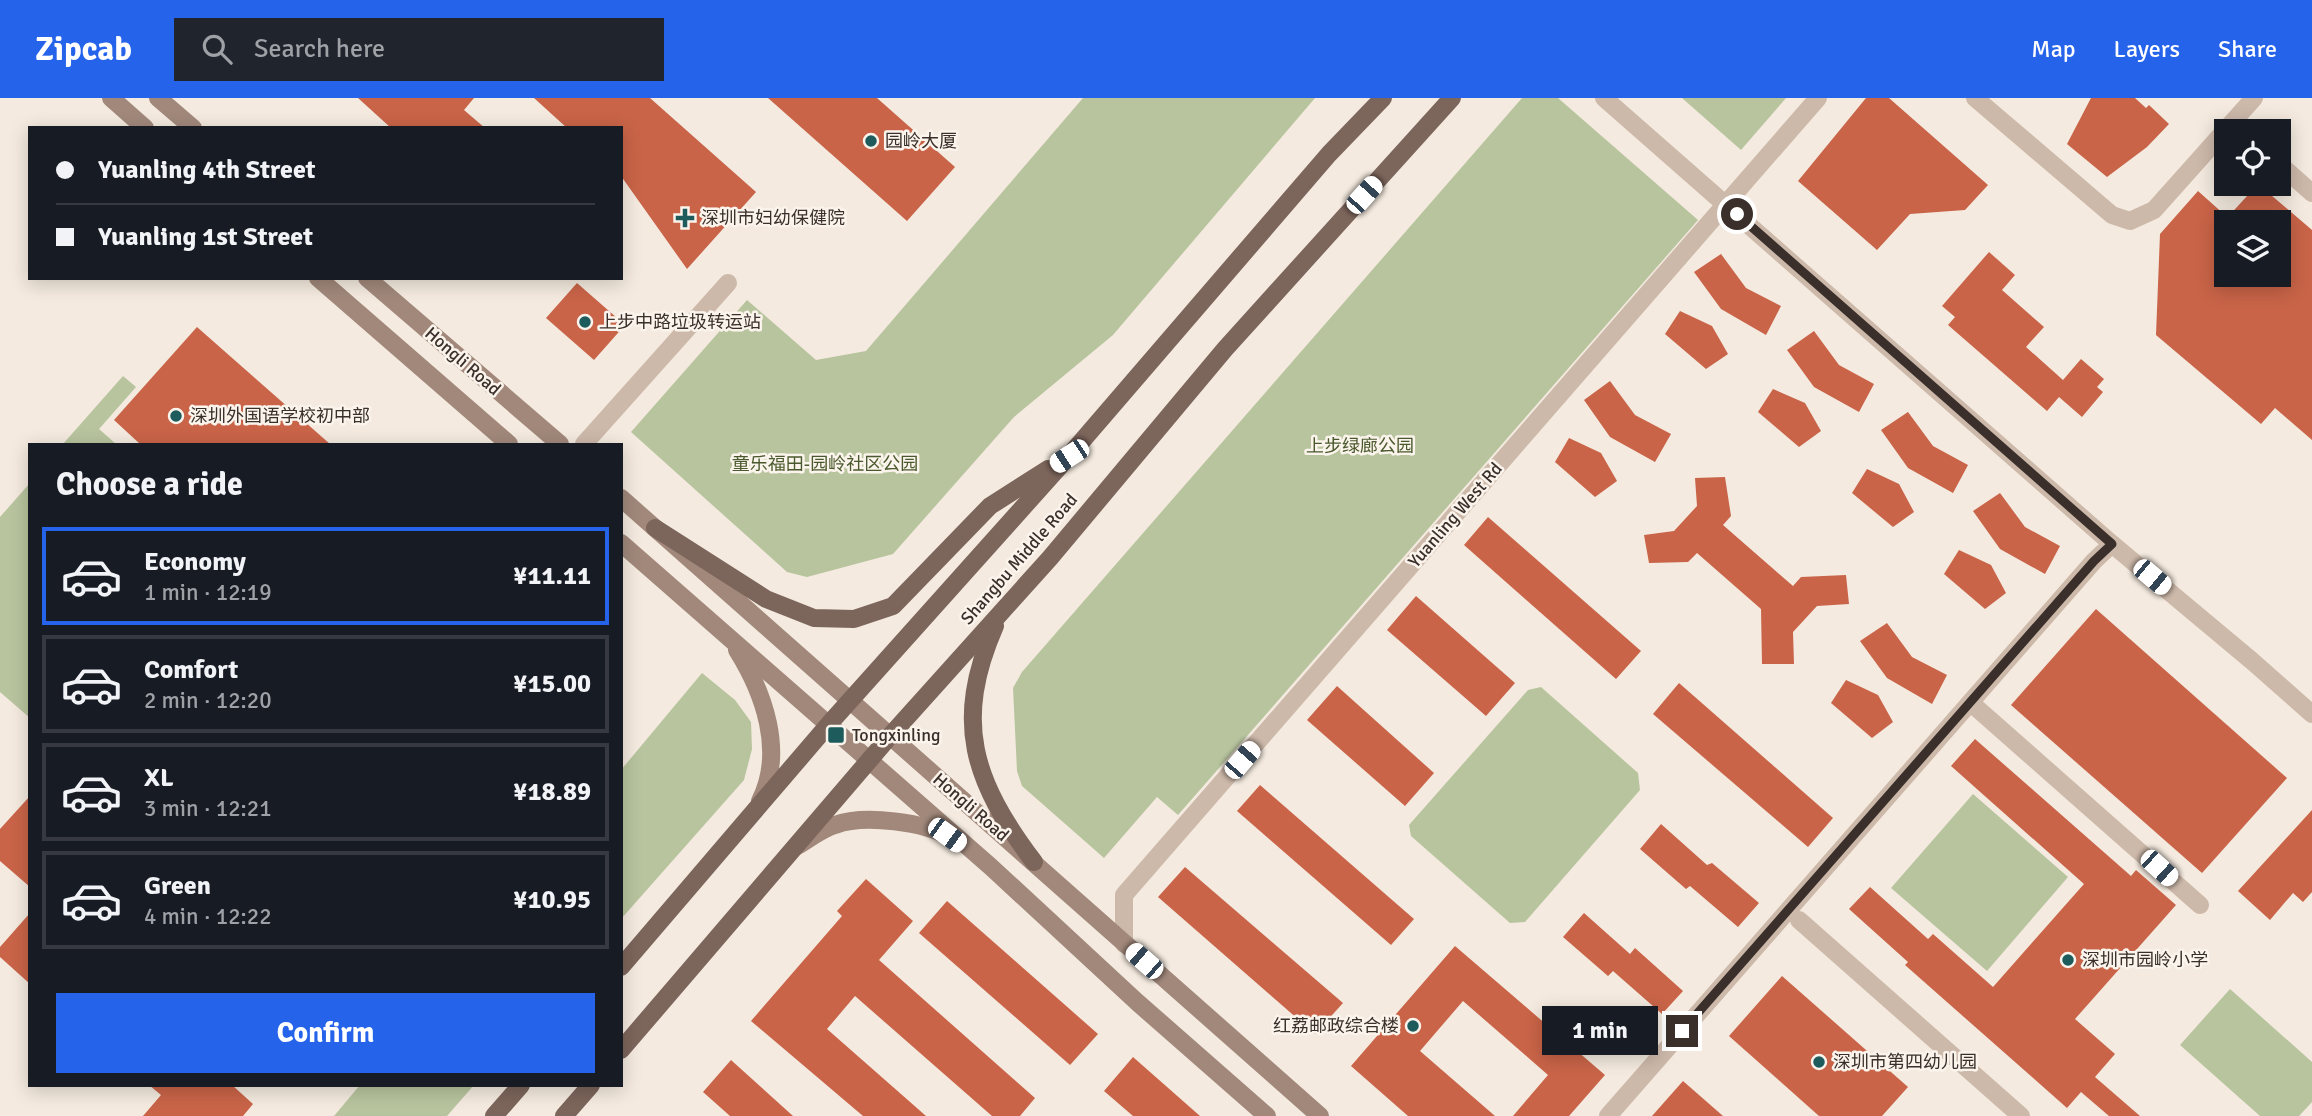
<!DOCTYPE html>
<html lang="en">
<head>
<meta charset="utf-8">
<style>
  body { margin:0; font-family:Signika,"Noto Sans SC",sans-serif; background:#20242c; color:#f1f3f6; height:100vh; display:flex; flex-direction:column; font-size:26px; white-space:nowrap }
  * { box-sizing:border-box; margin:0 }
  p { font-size:23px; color:#9ea1a6 }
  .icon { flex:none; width:38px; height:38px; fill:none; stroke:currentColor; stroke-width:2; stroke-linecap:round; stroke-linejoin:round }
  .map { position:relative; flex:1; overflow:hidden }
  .drawer { position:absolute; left:28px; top:345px; width:595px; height:644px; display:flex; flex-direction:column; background:#171b24; border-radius:0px; box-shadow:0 4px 18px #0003 }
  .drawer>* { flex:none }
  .guide { position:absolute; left:28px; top:28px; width:595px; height:154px; border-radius:0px; box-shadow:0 4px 18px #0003; display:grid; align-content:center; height:154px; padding:0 28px; background:#171b24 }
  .controls { position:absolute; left:2214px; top:21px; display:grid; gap:14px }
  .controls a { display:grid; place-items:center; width:77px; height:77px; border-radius:0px; background:#171b24; box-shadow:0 4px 18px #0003; font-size:35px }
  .end { position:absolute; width:32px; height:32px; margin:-16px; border:9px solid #3a2f2a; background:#fff; box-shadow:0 0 0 4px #fff }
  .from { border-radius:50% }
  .bubble { position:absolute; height:49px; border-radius:0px; background:#171b24; box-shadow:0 4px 18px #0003; font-size:23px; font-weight:700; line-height:49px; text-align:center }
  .car { position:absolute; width:21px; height:42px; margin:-21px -10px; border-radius:9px; box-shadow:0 0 5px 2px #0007; background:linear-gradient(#fff 24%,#345 0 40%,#fff 0 76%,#345 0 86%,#fff 0) }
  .guide b { display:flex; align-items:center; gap:24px; height:66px; font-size:26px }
  .guide b+b { border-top:2px solid #363941 }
  .guide i { width:18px; height:18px; background:#f1f3f6 }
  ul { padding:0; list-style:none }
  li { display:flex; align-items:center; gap:21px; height:98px; margin:0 14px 10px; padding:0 14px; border:4px solid #363941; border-radius:0px }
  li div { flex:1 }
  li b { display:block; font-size:26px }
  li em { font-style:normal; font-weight:700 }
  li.current { border-color:#2563eb }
  li>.icon { width:63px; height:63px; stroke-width:1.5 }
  h2 { padding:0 28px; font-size:32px; line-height:84px }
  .primary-button { display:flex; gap:14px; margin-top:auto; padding:14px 28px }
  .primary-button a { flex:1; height:80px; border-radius:0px; background:#2563eb; color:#fff; font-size:28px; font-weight:700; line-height:80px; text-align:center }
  header { display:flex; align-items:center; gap:42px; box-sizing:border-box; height:98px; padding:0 35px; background:#2563eb; color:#fff }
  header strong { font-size:33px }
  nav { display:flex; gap:38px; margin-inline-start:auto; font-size:24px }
  .search { width:490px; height:63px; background:#20242c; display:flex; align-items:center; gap:18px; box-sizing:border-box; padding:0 24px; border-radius:0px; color:#9ea1a6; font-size:26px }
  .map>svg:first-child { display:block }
  .green { fill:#b8c49e }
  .building { fill:#c96448; fill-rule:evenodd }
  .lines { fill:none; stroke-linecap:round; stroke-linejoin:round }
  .street { stroke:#cdb9aa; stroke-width:18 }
  .secondary { stroke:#a1887b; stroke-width:18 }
  .primary { stroke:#7c655b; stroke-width:18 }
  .route { stroke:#3a2f2a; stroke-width:9 }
  .poi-dot { fill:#1e5b5d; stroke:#fbf4ec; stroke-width:2.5 }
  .labels { text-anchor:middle; stroke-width:5; stroke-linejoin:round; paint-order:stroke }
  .poi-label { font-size:18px; fill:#3a2f2a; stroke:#fbf4ec; text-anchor:start }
  .street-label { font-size:18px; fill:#3a2f2a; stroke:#fbf4ec }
  .park-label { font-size:18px; fill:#4a592d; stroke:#fbf4ec }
</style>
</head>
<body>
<header>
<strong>Zipcab</strong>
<div class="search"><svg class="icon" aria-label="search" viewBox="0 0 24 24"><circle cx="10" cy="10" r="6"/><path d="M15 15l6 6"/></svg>Search here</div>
<nav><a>Map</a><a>Layers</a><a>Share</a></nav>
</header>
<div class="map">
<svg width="2312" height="1018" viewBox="0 0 2312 1018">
  <rect width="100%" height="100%" fill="#f4eadf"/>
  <g class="green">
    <path d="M1083 0H1315L1113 237 1014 319 893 456 807 479 787 474 631 334 747 202 816 262 866 253Z"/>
    <path d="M1522 0H1558L1698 122 1178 717 1157 699 1104 760 1022 688 1017 673 1013 590 1022 574Z"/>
    <path d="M1682 0H1786L1741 52Z"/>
    <path d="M123 278 136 289 99 331 116 346H63Z"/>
    <path d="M30 385V620L0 594V419Z"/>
    <path d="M702 575 735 602 751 624 752 651 744 682 621 821V672Z"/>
    <path d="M1541 589 1638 675 1640 692 1525 824 1510 825 1411 738 1409 727 1528 592Z"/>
    <path d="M1973 696 2068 779 1987 873 1891 790Z"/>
    <path d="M2230 891 2312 964V1004L2299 1018H2260L2180 947Z"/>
    <path d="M360 987H474L447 1018H334Z"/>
  </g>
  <g class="building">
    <path d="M358 0H474L464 12 485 30H391Z"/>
    <path d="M534 0H650L756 94 687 171 621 78V30H567Z"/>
    <path d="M768 0H877L955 69 907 123Z"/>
    <path d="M1866 0H1889L1988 87 1965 112 1910 116 1877 152 1798 83Z"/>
    <path d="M2091 0H2135L2146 10 2149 7 2169 26 2147 49 2107 79 2067 46Z"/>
    <path d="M2258 86 2312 132V342L2275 310 2261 326 2156 237 2160 136 2198 93 2226 118V121ZM2226 124H2278V177H2226Z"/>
    <path d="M1989 154 2015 177 2002 192 2044 229 2026 249 2063 282 2081 261 2104 281 2097 289 2103 294 2082 319 2059 299 2047 313 1948 227 1955 219 1942 208Z"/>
    <path d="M1721 156 1746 190 1781 208 1766 237 1721 211 1694 174Z"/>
    <path d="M577 185 625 227 594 262 546 220Z"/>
    <path d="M1680 213 1712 228 1728 256 1706 271 1665 236Z"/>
    <path d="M197 229 330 346H140L114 322Z"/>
    <path d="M1814 233 1839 267 1874 286 1859 314 1814 289 1787 252Z"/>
    <path d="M1610 283 1635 317 1671 336 1655 364 1610 339 1584 302Z"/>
    <path d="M1773 291 1805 305 1821 333 1799 349 1758 314Z"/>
    <path d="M1908 314 1933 348 1968 367 1953 395 1908 370 1881 332Z"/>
    <path d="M1569 340 1601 355 1617 383 1595 399 1555 364Z"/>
    <path d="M1867 371 1899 386 1914 414 1893 429 1852 395Z"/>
    <path d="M1725 379 1731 418 1723 427 1793 488 1801 479 1846 477 1849 506 1817 508 1793 534 1794 566H1762L1761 511 1697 455 1688 464 1649 465 1644 437 1674 433 1697 408 1695 380Z"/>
    <path d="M2000 395 2025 429 2060 448 2045 476 2000 451 1973 413Z"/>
    <path d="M1488 419 1641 553 1616 581 1464 447Z"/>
    <path d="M1959 452 1991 467 2006 495 1985 511 1944 476Z"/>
    <path d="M1416 498 1515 585 1486 618 1387 532Z"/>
    <path d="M2096 511 2287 680 2202 775 2011 607Z"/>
    <path d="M1887 525 1912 559 1947 577 1932 606 1887 580 1860 543Z"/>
    <path d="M1846 582 1878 597 1893 624 1872 640 1831 605Z"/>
    <path d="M1679 585 1833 720 1808 749 1653 616Z"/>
    <path d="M1337 588 1434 675 1405 708 1307 622Z"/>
    <path d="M1975 641 2131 778 2136 772 2176 807 2075 921 2115 956 2095 979 2140 1018H2109L2081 994 2067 1010 1905 867 1908 864 1849 811 1870 789 1928 841 1933 836 1993 889 2084 786 1951 668Z"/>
    <path d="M1260 687 1414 821 1391 847 1237 713Z"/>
    <path d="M30 698V789L0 763V731Z"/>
    <path d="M2312 712V794L2303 804 2293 795 2270 822 2238 793Z"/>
    <path d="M1661 726 1707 767 1712 765 1759 805 1738 829 1690 788 1686 791 1640 751Z"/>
    <path d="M1185 769 1343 905 1315 936 1158 799Z"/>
    <path d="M866 781 913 823 879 862 1035 1000 1020 1018H992L855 898 827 931 926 1018H863L751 923 842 818 837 813Z"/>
    <path d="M947 803 1098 936 1070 967 919 835Z"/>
    <path d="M30 815V886L0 859V849Z"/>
    <path d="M1584 815 1630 856 1635 850 1683 893 1662 916 1613 873 1608 878 1563 839Z"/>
    <path d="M1455 848 1605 977 1569 1018H1513L1548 977 1463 903 1420 953 1495 1018H1408L1351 968Z"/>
    <path d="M1782 878 1908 989 1882 1018H1819L1729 938Z"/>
    <path d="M1133 959 1200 1018H1133L1104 993Z"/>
    <path d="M731 962 793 1018H730L703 994Z"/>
    <path d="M1683 983 1723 1018H1652Z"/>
    <path d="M149 987H232L253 1006 243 1018H143L161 997Z"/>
  </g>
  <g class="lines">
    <g class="street">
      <path d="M1604 0 2112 446 2252 563 2312 616"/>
      <path d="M1975 0 2112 117 2130 123 2154 112 2254 0"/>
      <path d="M2278 65 2312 95"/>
      <path d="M584 346 728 185"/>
      <path d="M1971 605 2200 807"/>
      <path d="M1799 822 2021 1018"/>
      <path d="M1124 846V797L1818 0"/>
      <path d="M1608 1018 2094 463 2112 446"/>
    </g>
    <g class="secondary">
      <path d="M111 0 145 30"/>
      <path d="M158 0 193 30"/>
      <path d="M318 180 509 346"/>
      <path d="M367 180 560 346"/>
      <path d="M621 400 1320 1018"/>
      <path d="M621 445 991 769 1137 904 1267 1018"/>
      <path d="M737 552C764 595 785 654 760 703"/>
      <path d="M797 748C809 741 822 731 835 727 864 716 926 724 951 740"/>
    </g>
    <g class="primary">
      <path d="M655 430 766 501 814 520 854 521 893 508 990 408 1048 371"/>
      <path d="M995 528C953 624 973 683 1034 764"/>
      <path d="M621 869 829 626 1069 358 1329 56 1383 0"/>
      <path d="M621 952 890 638 1050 460 1225 251 1452 0"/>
      <path d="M494 1018 521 987"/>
      <path d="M564 1018 591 987"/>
    </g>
  </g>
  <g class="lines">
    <path class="route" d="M1682 933 2094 463 2112 446 1737 116"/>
  </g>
  <g class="poi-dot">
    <circle cx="871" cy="43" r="7"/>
    <path d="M681.5 109.5h7v7h7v7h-7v7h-7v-7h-7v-7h7z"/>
    <circle cx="585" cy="224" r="7"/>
    <circle cx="176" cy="318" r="7"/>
    <rect x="827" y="628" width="18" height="18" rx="3.5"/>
    <circle cx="2068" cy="862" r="7"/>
    <circle cx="1413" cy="928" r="7"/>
    <circle cx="1819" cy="964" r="7"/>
  </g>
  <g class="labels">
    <g class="poi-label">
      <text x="885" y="49">园岭大厦</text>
      <text x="701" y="126">深圳市妇幼保健院</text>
      <text x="599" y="230">上步中路垃圾转运站</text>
      <text x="190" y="324">深圳外国语学校初中部</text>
      <text x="852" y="643">Tongxinling</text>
      <text x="2082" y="868">深圳市园岭小学</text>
      <text x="1399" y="934" text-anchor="end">红荔邮政综合楼</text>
      <text x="1833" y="970">深圳市第四幼儿园</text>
    </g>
    <g class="street-label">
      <text transform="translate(463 263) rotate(41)" y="6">Hongli Road</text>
      <text transform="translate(1455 417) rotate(-49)" y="6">Yuanling West Rd</text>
      <text transform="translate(1019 461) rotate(-49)" y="6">Shangbu Middle Road</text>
      <text transform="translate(971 709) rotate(41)" y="6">Hongli Road</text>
    </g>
    <g class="park-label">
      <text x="1360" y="354">上步绿廊公园</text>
      <text x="825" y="372">童乐福田-园岭社区公园</text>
    </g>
  </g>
</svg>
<div class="controls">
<a><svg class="icon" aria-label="locate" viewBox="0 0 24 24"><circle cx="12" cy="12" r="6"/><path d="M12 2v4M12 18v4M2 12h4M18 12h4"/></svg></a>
<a><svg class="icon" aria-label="layers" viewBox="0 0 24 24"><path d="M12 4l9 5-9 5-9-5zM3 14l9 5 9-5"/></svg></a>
</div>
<i class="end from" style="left:1737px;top:116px"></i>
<i class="end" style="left:1682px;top:933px"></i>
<div class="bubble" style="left:1542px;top:908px;width:116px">1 min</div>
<i class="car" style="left:1364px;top:97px;rotate:42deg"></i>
<i class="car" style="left:1069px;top:358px;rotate:237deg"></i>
<i class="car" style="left:2152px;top:479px;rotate:130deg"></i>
<i class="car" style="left:1242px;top:662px;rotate:41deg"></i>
<i class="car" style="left:947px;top:737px;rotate:126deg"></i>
<i class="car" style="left:2159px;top:770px;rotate:132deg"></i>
<i class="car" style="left:1144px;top:863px;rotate:311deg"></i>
<div class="guide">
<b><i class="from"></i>Yuanling 4th Street</b>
<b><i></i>Yuanling 1st Street</b>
</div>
<section class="drawer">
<h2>Choose a ride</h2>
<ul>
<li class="current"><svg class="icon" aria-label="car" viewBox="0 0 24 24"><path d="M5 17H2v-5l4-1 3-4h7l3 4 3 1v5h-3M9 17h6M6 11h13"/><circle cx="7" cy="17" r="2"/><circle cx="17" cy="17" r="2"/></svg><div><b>Economy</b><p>1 min · 12:19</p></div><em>¥11.11</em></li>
<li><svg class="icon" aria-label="car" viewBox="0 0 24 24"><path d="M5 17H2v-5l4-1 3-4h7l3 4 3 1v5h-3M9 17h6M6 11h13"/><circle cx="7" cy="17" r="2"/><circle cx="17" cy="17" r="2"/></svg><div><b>Comfort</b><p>2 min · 12:20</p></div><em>¥15.00</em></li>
<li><svg class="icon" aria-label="car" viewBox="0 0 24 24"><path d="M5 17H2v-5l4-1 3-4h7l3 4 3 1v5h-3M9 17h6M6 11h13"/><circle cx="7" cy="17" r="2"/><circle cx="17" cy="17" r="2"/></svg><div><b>XL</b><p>3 min · 12:21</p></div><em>¥18.89</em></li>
<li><svg class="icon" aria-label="car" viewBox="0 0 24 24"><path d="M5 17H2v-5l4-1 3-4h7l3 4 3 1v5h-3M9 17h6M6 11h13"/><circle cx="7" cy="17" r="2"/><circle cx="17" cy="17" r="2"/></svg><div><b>Green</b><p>4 min · 12:22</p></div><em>¥10.95</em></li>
</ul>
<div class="primary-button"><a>Confirm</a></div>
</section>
</div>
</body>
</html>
